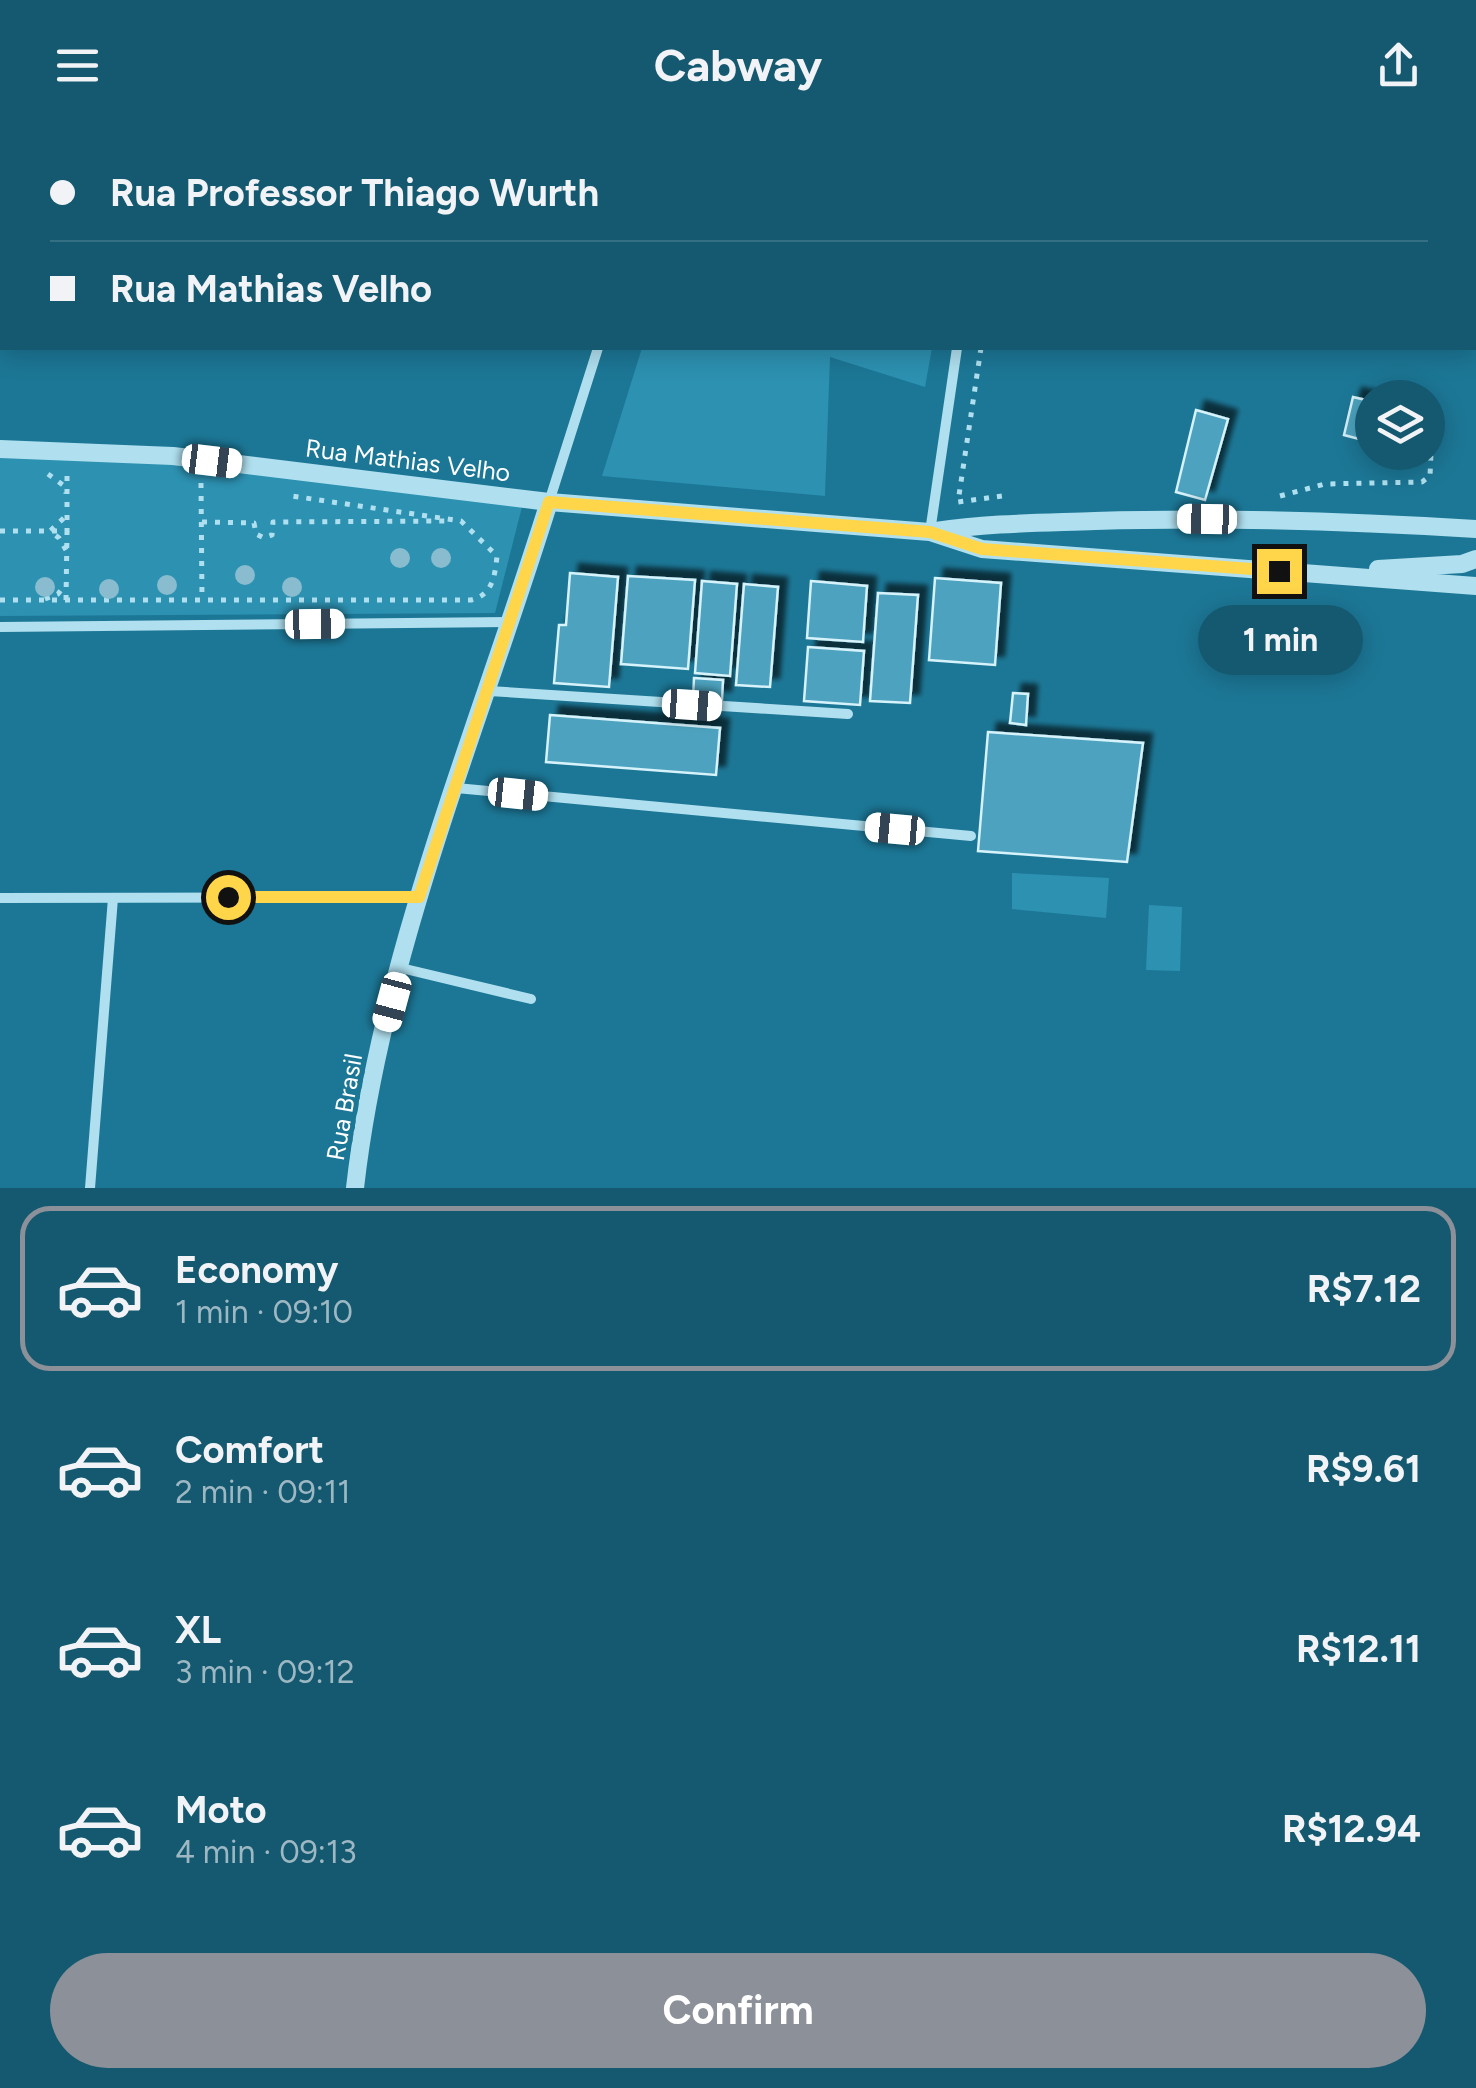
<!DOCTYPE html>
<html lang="en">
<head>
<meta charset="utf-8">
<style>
  body { margin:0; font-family:Figtree,sans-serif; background:#1e5f75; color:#f1f3f6; height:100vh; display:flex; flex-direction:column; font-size:38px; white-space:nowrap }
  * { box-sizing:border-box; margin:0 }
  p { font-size:32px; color:#9db8c3 }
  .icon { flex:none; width:55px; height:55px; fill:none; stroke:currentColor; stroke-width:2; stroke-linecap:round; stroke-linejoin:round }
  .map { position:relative; height:1058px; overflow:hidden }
  .sheet { display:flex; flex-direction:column; background:#155970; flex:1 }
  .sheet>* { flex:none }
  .hud { position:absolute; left:0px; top:0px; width:1478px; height:220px; box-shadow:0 5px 25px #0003; display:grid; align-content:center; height:220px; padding:0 50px; background:#155970 }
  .buttons { position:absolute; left:1355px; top:250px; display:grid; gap:20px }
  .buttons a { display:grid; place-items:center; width:90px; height:90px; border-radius:50%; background:#155970; box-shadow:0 5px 25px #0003; font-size:50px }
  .end { position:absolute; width:45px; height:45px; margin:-22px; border:12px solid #ffd54a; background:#111; box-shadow:0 0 0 5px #111 }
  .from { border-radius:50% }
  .bubble { position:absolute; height:70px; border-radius:35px; background:#155970; box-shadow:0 5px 25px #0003; font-size:32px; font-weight:700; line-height:70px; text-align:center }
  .car { position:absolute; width:30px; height:60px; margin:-30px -15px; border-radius:12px; box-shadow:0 0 8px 2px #0007; background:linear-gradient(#fff 24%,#345 0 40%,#fff 0 76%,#345 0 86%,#fff 0) }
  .hud b { display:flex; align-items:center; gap:35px; height:95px; font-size:38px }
  .hud b+b { border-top:2px solid #346f83 }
  .hud i { width:25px; height:25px; background:#f1f3f6 }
  ul { padding:18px 0 0; list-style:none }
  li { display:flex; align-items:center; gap:30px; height:165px; margin:0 20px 15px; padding:0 30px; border:5px solid transparent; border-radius:30px }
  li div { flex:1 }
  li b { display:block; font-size:38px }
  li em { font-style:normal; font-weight:700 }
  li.on { border-color:#8c9099 }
  li>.icon { width:90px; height:90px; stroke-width:1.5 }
  .action { display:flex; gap:20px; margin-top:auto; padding:20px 50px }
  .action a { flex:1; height:115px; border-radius:60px; background:#8c9099; color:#fff; font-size:40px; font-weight:700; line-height:115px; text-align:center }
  header { display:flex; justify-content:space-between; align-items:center; height:130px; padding:0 50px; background:#155970; font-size:45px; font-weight:700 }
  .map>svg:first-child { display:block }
  .green { fill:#2d91b1 }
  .building { fill:#4ea3bf; stroke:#d6f2fb; stroke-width:2.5; filter:url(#shadow) }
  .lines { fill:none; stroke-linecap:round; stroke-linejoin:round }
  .path { stroke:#b0e0ef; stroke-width:5; stroke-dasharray:5 8; stroke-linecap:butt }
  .minor { stroke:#b0e0ef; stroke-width:10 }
  .tertiary { stroke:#b0e0ef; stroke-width:18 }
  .tree { fill:#88bcce }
  .route { stroke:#ffd54a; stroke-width:12 }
  .labels { text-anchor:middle; stroke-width:10; stroke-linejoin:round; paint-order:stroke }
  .street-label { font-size:25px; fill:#fff; stroke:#1c7796 }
</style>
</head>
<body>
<header><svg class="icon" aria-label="menu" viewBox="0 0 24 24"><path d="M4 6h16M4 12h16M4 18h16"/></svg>Cabway<svg class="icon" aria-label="share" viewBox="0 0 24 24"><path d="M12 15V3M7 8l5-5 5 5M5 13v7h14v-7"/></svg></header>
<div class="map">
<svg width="1476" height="1058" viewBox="0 0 1476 1058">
  <defs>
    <filter id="shadow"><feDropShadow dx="9" dy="-9" stdDeviation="2.5" flood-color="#0009"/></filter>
  </defs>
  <rect width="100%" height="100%" fill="#1c7796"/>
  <g class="green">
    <path d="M642 218H932L925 257 830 227 825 366 602 346Z"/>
    <path d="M0 326 170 331 524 369 495 483 0 486Z"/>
    <path d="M1012 743 1109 748 1106 788 1012 779Z"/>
    <path d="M1149 775 1182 777 1180 841 1146 840Z"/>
  </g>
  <g class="building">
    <path d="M1353 267 1370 271 1359 309 1344 305Z"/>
    <path d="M1196 280 1228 289 1205 370 1176 362Z"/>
    <path d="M570 443 618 447 609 557 554 553 559 495H566Z"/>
    <path d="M628 446 695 450 688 539 621 534Z"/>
    <path d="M935 448 1001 453 995 535 929 530Z"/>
    <path d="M702 451 737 454 730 546 695 543Z"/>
    <path d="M811 451 867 456 863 512 807 508Z"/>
    <path d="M744 454 778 457 770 557 736 555Z"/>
    <path d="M878 463 918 465 910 573 870 571Z"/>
    <path d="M808 517 864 521 860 575 804 571Z"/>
    <path d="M694 548 723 550 722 570 693 568Z"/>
    <path d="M1013 563 1028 564 1026 595 1010 593Z"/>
    <path d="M550 585 720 598 716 645 546 632Z"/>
    <path d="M988 602 1143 613 1127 732 978 721Z"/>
  </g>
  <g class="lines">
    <g class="path">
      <path d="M1013 2V0"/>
      <path d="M981 218 958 372 1009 365"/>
      <path d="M48 344 63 355 66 363"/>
      <path d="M201 353 202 469"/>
      <path d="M1280 366 1325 354 1422 352 1430 346 1431 323"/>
      <path d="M202 392 254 393 256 404 264 408 272 405 273 392 445 391"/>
      <path d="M0 401H67V345"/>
      <path d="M66 420 59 408 50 401 67 385"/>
      <path d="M45 469 58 464 64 456"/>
      <path d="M0 470H471C493 465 495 445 497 426L461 391 292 366"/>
      <path d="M66 470 67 401"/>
    </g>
    <g class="minor">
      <path d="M372 2 373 0"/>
      <path d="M661 2V0"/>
      <path d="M865 2 883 0"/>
      <path d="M987 2V0"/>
      <path d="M0 18H2"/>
      <path d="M549 372 598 218"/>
      <path d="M930 402 957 218"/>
      <path d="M0 497 512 492"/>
      <path d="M489 561 848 584"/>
      <path d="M456 658 971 706"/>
      <path d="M0 768 419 767"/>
      <path d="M401 838 531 869"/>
      <path d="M90 1058 113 768"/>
    </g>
    <g class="tertiary">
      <path d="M0 319 173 326 549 372 930 402 982 419 1476 456"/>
      <path d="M936 401C989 393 1042 393 1095 391 1222 387 1349 391 1476 399"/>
      <path d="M1378 439 1462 434 1476 429"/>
      <path d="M355 1058C381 827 480 594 549 372"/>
    </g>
  </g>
  <g class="tree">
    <circle cx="400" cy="428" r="10"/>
    <circle cx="441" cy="428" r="10"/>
    <circle cx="245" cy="445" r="10"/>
    <circle cx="167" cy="455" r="10"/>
    <circle cx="45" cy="457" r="10"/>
    <circle cx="292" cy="457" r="10"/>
    <circle cx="109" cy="459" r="10"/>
  </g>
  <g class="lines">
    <path class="route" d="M228 767H419L549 372 930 402 982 419 1279 441"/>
  </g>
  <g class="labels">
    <g class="street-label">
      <text transform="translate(408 330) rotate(7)" y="9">Rua Mathias Velho</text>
      <text transform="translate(344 977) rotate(-80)" y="9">Rua Brasil</text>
    </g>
  </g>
</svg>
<div class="buttons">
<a><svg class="icon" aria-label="layers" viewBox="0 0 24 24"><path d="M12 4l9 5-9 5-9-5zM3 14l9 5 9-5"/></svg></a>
</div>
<i class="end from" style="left:228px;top:767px"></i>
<i class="end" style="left:1279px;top:441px"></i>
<div class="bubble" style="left:1198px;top:475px;width:165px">1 min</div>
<i class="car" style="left:212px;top:331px;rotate:97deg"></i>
<i class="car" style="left:1207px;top:389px;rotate:271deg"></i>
<i class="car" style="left:315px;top:494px;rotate:89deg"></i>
<i class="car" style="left:692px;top:575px;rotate:94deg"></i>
<i class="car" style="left:518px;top:664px;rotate:96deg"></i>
<i class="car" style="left:895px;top:699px;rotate:275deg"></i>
<i class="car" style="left:392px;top:872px;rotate:195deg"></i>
<div class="hud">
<b><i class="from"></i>Rua Professor Thiago Wurth</b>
<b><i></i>Rua Mathias Velho</b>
</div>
</div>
<section class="sheet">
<ul>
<li class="on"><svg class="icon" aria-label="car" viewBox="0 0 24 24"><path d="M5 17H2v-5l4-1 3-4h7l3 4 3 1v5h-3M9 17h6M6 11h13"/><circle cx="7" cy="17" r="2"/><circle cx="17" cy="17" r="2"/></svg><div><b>Economy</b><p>1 min · 09:10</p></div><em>R$7.12</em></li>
<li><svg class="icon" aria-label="car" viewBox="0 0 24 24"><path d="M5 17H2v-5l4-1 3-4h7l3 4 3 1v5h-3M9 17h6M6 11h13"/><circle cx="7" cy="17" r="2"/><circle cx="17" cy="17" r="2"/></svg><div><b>Comfort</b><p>2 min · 09:11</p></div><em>R$9.61</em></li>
<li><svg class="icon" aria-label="car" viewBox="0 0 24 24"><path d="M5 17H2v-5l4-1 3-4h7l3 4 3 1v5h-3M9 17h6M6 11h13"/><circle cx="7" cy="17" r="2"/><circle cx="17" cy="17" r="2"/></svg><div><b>XL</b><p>3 min · 09:12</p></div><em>R$12.11</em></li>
<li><svg class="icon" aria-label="car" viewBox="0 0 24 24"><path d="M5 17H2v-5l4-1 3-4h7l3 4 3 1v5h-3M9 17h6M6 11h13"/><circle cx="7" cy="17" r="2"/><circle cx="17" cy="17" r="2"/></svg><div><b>Moto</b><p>4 min · 09:13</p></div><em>R$12.94</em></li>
</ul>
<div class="action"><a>Confirm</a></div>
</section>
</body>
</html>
